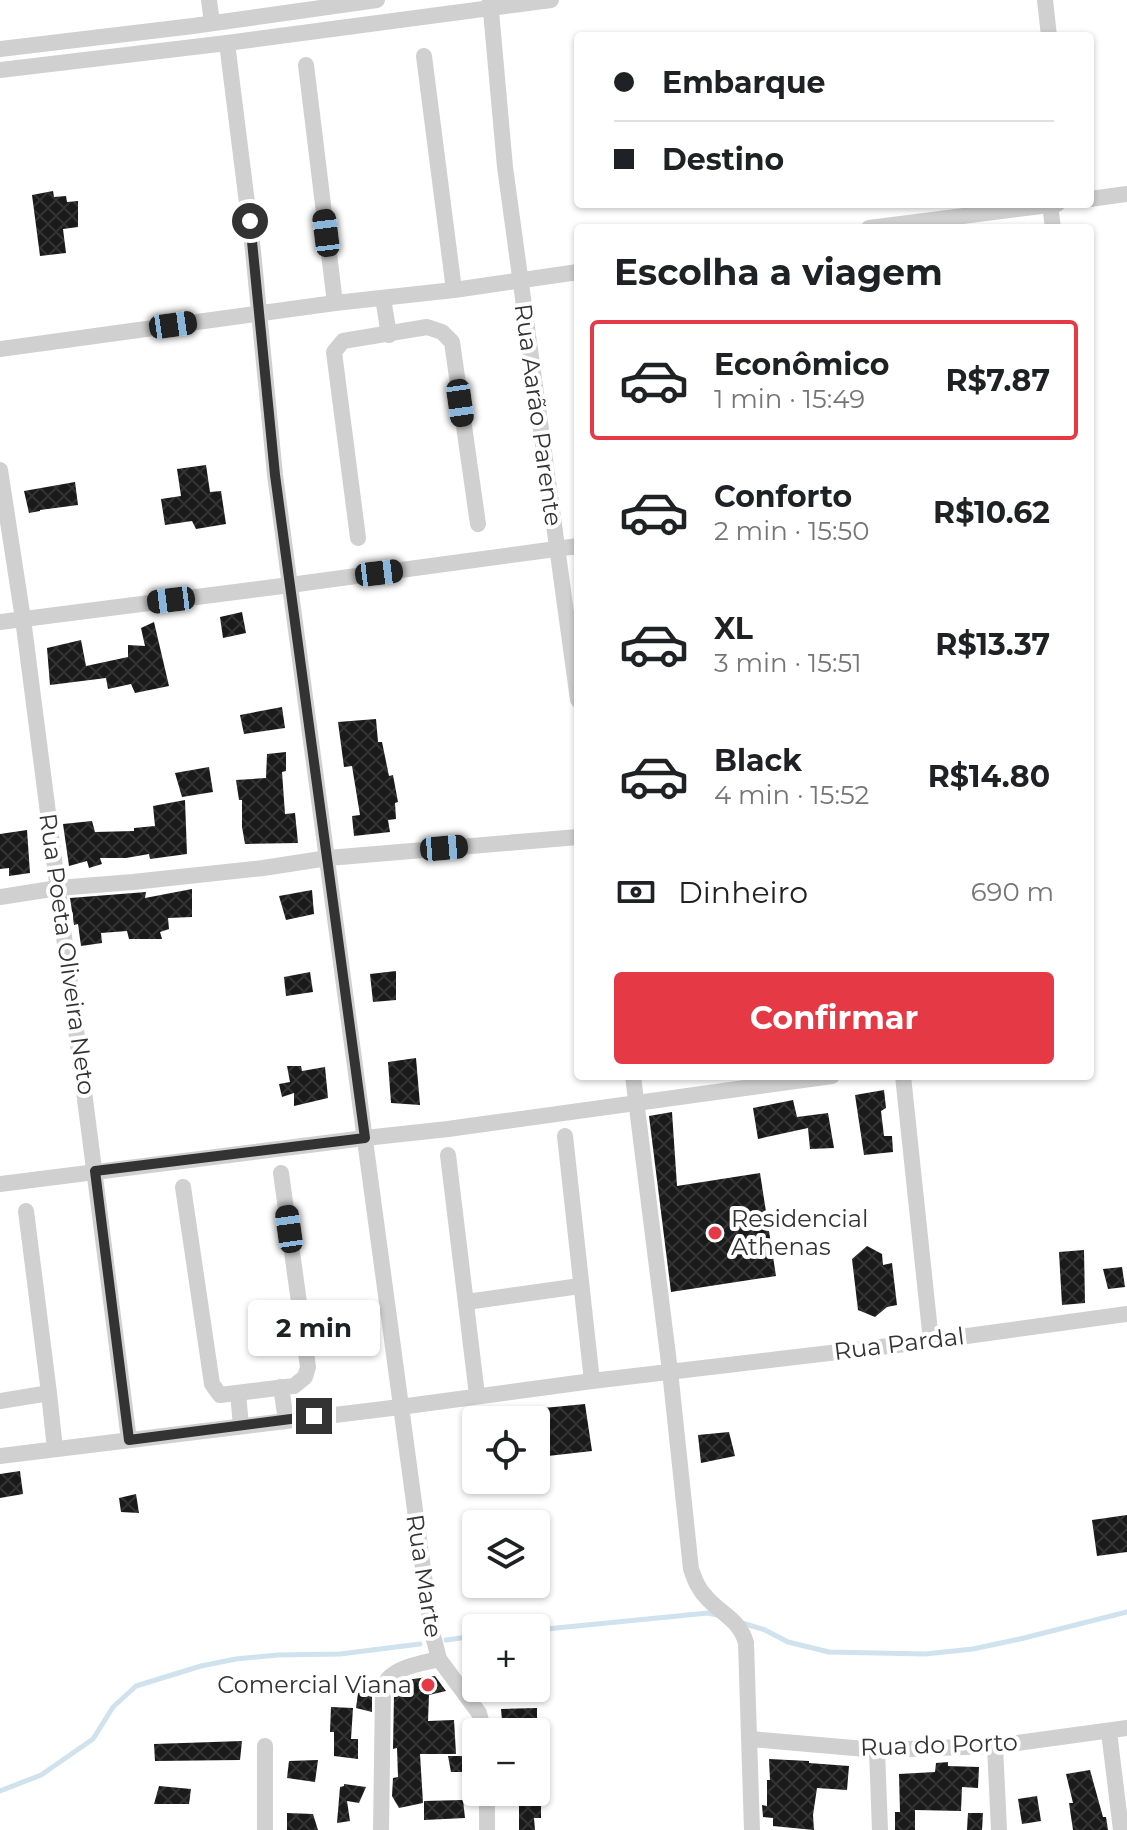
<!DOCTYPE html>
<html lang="pt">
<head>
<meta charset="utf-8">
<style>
  body { margin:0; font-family:Montserrat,sans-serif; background:#f2f2f2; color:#202124; height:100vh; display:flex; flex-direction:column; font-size:30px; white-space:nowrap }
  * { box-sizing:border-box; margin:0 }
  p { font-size:26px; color:#757577 }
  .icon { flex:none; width:44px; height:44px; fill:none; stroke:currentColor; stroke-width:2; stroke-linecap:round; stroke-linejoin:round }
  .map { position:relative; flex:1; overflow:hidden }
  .drawer { position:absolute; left:574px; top:224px; width:520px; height:856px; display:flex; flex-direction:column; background:#fff; border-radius:8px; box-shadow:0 2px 6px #0004 }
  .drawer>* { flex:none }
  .banner { position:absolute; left:574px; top:32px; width:520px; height:176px; border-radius:8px; box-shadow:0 2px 6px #0004; display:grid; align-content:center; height:176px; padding:0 40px; background:#fff }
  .buttons { position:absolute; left:462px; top:1406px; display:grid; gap:16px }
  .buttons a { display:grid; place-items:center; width:88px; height:88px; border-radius:8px; background:#fff; box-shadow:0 2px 6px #0004; font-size:40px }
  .end { position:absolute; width:36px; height:36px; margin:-18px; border:10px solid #333; background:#fff; box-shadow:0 0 0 4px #fff }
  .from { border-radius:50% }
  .bubble { position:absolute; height:56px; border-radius:8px; background:#fff; box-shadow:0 2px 6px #0004; font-size:26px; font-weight:700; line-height:56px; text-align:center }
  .car { position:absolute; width:24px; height:48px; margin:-24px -12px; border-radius:10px; box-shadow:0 0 6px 2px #0007; background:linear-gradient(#222 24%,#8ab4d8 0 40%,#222 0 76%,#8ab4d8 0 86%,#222 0) }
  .banner b { display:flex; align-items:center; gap:28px; height:76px; font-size:30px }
  .banner b+b { border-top:2px solid #e0e0e0 }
  .banner i { width:20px; height:20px; background:#202124 }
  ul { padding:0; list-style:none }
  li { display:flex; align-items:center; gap:24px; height:120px; margin:0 16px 12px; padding:0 24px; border:4px solid transparent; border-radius:8px }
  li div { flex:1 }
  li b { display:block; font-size:30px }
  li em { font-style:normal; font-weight:700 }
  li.current { border-color:#e63946 }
  li>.icon { width:72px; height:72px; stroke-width:1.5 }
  h2 { padding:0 40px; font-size:36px; line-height:96px }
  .pay { display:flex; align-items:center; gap:20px; height:88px; padding:0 40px; font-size:30px }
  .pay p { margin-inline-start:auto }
  .action { display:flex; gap:16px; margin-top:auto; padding:16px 40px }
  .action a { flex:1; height:92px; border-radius:8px; background:#e63946; color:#fff; font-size:32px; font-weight:700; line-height:92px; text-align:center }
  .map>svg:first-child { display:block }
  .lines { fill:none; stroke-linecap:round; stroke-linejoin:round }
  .stream { stroke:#cfe2ee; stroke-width:5 }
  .building { fill:url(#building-cross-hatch) }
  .minor { stroke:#d0d0d0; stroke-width:16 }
  .route { stroke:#333; stroke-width:10 }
  .poi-dot { fill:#e63946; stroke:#fff; stroke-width:3 }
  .labels { text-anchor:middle; stroke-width:8; stroke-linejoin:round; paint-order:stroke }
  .street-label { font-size:24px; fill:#333; stroke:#fff }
  .poi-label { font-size:24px; fill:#333; stroke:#fff; text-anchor:start }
</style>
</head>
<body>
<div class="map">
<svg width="1127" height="1830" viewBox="0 0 1127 1830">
  <defs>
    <pattern id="building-cross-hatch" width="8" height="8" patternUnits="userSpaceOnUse" patternTransform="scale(2)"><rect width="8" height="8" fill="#1a1a1a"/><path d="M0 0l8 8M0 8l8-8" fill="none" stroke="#333"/></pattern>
  </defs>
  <rect width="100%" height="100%" fill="#fff"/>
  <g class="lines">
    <g class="stream">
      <path d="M742 1623 765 1630 788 1642 829 1652 925 1654 973 1649 1020 1639 1127 1612"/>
      <path d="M536 1630 708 1613 717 1615"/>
      <path d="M446 1640 476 1636"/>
      <path d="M0 1791 41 1775 93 1739 113 1707 136 1686 201 1666 236 1659 278 1655 340 1654 420 1644"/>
    </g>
  </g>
  <g class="building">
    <path d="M53 191 54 197 66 196 67 202 78 201V227L63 229 66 253 40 256 32 195Z"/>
    <path d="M206 465 210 492 221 491 226 524 196 529 192 521 165 525 161 499 181 496 177 469Z"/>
    <path d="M75 482 78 505 40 510V511L29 513 24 491Z"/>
    <path d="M242 612 246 633 223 638 220 617Z"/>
    <path d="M154 622 169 686 135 693 131 684 108 689 106 678 50 685 47 648 81 640 86 666 128 657V645L145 646 141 628Z"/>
    <path d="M282 707 285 728 244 734 240 715Z"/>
    <path d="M376 719 378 742H382L389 776 393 775 398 802 395 803 396 819 388 820 390 832 354 836 352 816 360 815 352 766 344 767 338 722Z"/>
    <path d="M286 752V771L282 772 285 814 295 813 298 843 245 844 242 827V800H239L236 780 266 778 267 754Z"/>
    <path d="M209 767 213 792 182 797 175 773Z"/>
    <path d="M185 800 187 854 150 859 149 854 126 858H100L102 864 89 868 87 861 69 866 63 824 92 821 95 832 134 831V828L155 826 153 806Z"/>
    <path d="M27 830 30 873 9 876V868L0 869V834Z"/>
    <path d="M192 889V917L168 918 169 929 160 932 162 939H129L127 931 101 933 102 943 81 946 78 924 74 925 70 898 146 892 145 898Z"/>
    <path d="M312 890 314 914 286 920 279 896Z"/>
    <path d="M396 971V1000L373 1002 370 974Z"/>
    <path d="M310 972 313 992 286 996 284 977Z"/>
    <path d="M416 1058 420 1105 391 1103 388 1062Z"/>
    <path d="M287 1066H301L302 1071 325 1067 328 1098 294 1106V1093L282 1097 279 1084 290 1082Z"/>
    <path d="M884 1090 886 1108 881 1111 884 1136H892L893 1152 864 1155 855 1095Z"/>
    <path d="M793 1100 797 1117 828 1113 834 1148 810 1149 808 1128 758 1139 753 1108Z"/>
    <path d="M672 1112 677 1186 760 1173 776 1276 671 1292 649 1116Z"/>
    <path d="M867 1246 882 1254 883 1265 892 1263 897 1305 887 1307 875 1317 858 1310 852 1259Z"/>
    <path d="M1084 1250 1085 1303 1062 1305 1059 1252Z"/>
    <path d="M1122 1267 1125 1287 1108 1289 1103 1269Z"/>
    <path d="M585 1404 592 1451 539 1457 536 1420H535L533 1409Z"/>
    <path d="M729 1432 735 1456 701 1463 698 1435Z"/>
    <path d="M20 1471 23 1494 0 1498V1474Z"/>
    <path d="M136 1494 139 1513 121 1512 119 1498Z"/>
    <path d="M1127 1515V1552L1097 1556 1092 1520Z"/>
    <path d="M435 1676 446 1691 429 1695 428 1721 454 1720 456 1754H420L423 1803 399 1808 392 1796 393 1778 398 1777 397 1748 393 1749 394 1694 397 1686 406 1680Z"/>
    <path d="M372 1691V1712L356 1708 358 1693Z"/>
    <path d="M331 1707 353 1708 351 1739H358V1759L334 1756V1732H330Z"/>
    <path d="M537 1708V1730L503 1732 501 1709Z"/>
    <path d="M242 1741 240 1760 155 1761 154 1744Z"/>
    <path d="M448 1756H468L467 1772H451Z"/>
    <path d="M769 1759 809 1761V1763L849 1766 847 1790 817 1788 813 1815 814 1830 773 1826V1818L763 1817 762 1805 767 1806V1780H770Z"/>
    <path d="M318 1760 315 1782 287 1778 289 1761Z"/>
    <path d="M948 1762V1766L979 1767 978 1788 962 1787 961 1811 915 1810V1830H895V1812H900L899 1774 935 1772 936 1763Z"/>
    <path d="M1090 1770 1103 1817H1106L1108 1830H1073L1069 1803H1073L1066 1774Z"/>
    <path d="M344 1784 366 1787 359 1803 347 1801 350 1821 337 1823 340 1787 344 1786Z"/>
    <path d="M159 1786 191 1789 189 1804H154Z"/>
    <path d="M519 1792H541V1818H534L535 1830H519Z"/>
    <path d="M1037 1796 1041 1821 1022 1824 1018 1799Z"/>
    <path d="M463 1800 465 1818 424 1820V1801Z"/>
    <path d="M287 1813 313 1814 318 1830H287Z"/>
    <path d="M968 1813H983L982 1830H967Z"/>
  </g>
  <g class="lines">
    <g class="minor">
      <path d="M209 0 212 23"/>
      <path d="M490 0 505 167 578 700"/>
      <path d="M1045 0 1049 36"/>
      <path d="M227 43 253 251 275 475 431 1628 439 1659 479 1713 484 1732"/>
      <path d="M0 49 193 26 377 0"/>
      <path d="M424 56 454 290"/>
      <path d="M306 65 335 303"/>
      <path d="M0 70 227 43 551 0"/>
      <path d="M1090 199 1127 194"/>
      <path d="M1050 205 1053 228"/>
      <path d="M869 228 1057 204"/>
      <path d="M383 298 389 335"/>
      <path d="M0 349 335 303 454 290 578 272"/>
      <path d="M0 470 23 619 129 1440"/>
      <path d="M358 538 334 352 343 341 427 327 442 332 452 342 478 524"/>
      <path d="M0 622 290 585 578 546"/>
      <path d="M0 897 58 888 133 882 263 868 328 858 578 837"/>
      <path d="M633 1076 670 1371 691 1569C695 1580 698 1589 707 1598 721 1614 740 1620 746 1643L752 1830"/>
      <path d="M903 1076 931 1341"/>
      <path d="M565 1136 592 1381"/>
      <path d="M448 1155 477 1395"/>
      <path d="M0 1184 365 1138 448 1129 832 1076"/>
      <path d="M183 1187 212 1384 220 1395 294 1386 305 1377 308 1367 281 1173"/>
      <path d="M466 1302 580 1286"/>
      <path d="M281 1387 286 1420"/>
      <path d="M49 1393 55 1449"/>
      <path d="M238 1393 241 1426"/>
      <path d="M0 1401 49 1393 26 1211"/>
      <path d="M0 1456 400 1407 592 1381 931 1341 1127 1314"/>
      <path d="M1109 1732 1121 1830"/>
      <path d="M750 1739 877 1750 995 1746 1127 1728"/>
      <path d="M265 1746V1830"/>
      <path d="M995 1746 999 1830"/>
      <path d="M877 1750 880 1830"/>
      <path d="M487 1792V1830"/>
      <path d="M381 1830 383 1692C384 1689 386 1682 388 1679 399 1666 424 1663 439 1659"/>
    </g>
  </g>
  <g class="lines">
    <path class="route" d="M250 221 275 475 365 1138 95 1171 129 1440 314 1416"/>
  </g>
  <g class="poi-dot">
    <circle cx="715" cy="1233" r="8"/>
    <circle cx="428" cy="1685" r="8"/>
  </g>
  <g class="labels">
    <g class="street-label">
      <text transform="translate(538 415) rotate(82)" y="8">Rua Aarão Parente</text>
      <text transform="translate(67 954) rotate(82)" y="8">Rua Poeta Oliveira Neto</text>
      <text transform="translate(899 1344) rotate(-7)" y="8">Rua Pardal</text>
      <text transform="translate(424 1576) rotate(81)" y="8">Rua Marte</text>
      <text transform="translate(939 1745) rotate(-2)" y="8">Rua do Porto</text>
    </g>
    <g class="poi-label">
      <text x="731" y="1227">Residencial<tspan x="731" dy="28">Athenas</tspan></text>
      <text x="412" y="1693" text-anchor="end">Comercial Viana</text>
    </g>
  </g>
</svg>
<div class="buttons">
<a><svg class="icon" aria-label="locate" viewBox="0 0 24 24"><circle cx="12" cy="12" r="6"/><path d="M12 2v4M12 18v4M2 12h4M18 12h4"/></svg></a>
<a><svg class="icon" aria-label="layers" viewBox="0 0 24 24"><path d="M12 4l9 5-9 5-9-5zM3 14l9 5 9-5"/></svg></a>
<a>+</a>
<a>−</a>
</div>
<i class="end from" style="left:250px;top:221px"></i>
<i class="end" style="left:314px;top:1416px"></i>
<div class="bubble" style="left:248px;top:1300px;width:132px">2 min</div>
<i class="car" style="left:326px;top:233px;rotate:353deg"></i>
<i class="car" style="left:173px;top:325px;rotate:82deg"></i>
<i class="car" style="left:460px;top:403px;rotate:172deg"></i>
<i class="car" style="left:379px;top:573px;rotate:83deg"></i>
<i class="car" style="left:171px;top:600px;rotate:263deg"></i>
<i class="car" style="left:444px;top:848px;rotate:85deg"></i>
<i class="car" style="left:289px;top:1229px;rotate:352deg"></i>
<div class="banner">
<b><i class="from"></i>Embarque</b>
<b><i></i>Destino</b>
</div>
<section class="drawer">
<h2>Escolha a viagem</h2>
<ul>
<li class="current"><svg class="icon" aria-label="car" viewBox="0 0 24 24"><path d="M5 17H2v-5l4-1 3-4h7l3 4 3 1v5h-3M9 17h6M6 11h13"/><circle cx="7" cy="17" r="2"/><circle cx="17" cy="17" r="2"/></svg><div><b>Econômico</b><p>1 min · 15:49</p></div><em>R$7.87</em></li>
<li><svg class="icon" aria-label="car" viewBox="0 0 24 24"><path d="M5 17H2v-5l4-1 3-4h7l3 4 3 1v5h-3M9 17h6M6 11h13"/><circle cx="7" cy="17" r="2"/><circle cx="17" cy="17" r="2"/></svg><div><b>Conforto</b><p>2 min · 15:50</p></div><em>R$10.62</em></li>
<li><svg class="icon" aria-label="car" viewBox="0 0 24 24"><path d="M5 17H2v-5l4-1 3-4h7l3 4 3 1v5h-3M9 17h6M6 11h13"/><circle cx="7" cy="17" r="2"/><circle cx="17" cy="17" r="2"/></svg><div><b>XL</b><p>3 min · 15:51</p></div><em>R$13.37</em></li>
<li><svg class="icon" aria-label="car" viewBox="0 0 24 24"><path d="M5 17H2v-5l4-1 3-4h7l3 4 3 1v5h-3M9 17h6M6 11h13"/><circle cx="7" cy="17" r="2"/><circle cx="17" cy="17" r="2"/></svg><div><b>Black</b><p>4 min · 15:52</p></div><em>R$14.80</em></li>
</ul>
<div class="pay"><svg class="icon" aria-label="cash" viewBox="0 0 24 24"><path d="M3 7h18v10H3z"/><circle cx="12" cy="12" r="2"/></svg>Dinheiro<p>690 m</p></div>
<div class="action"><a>Confirmar</a></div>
</section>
</div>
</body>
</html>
